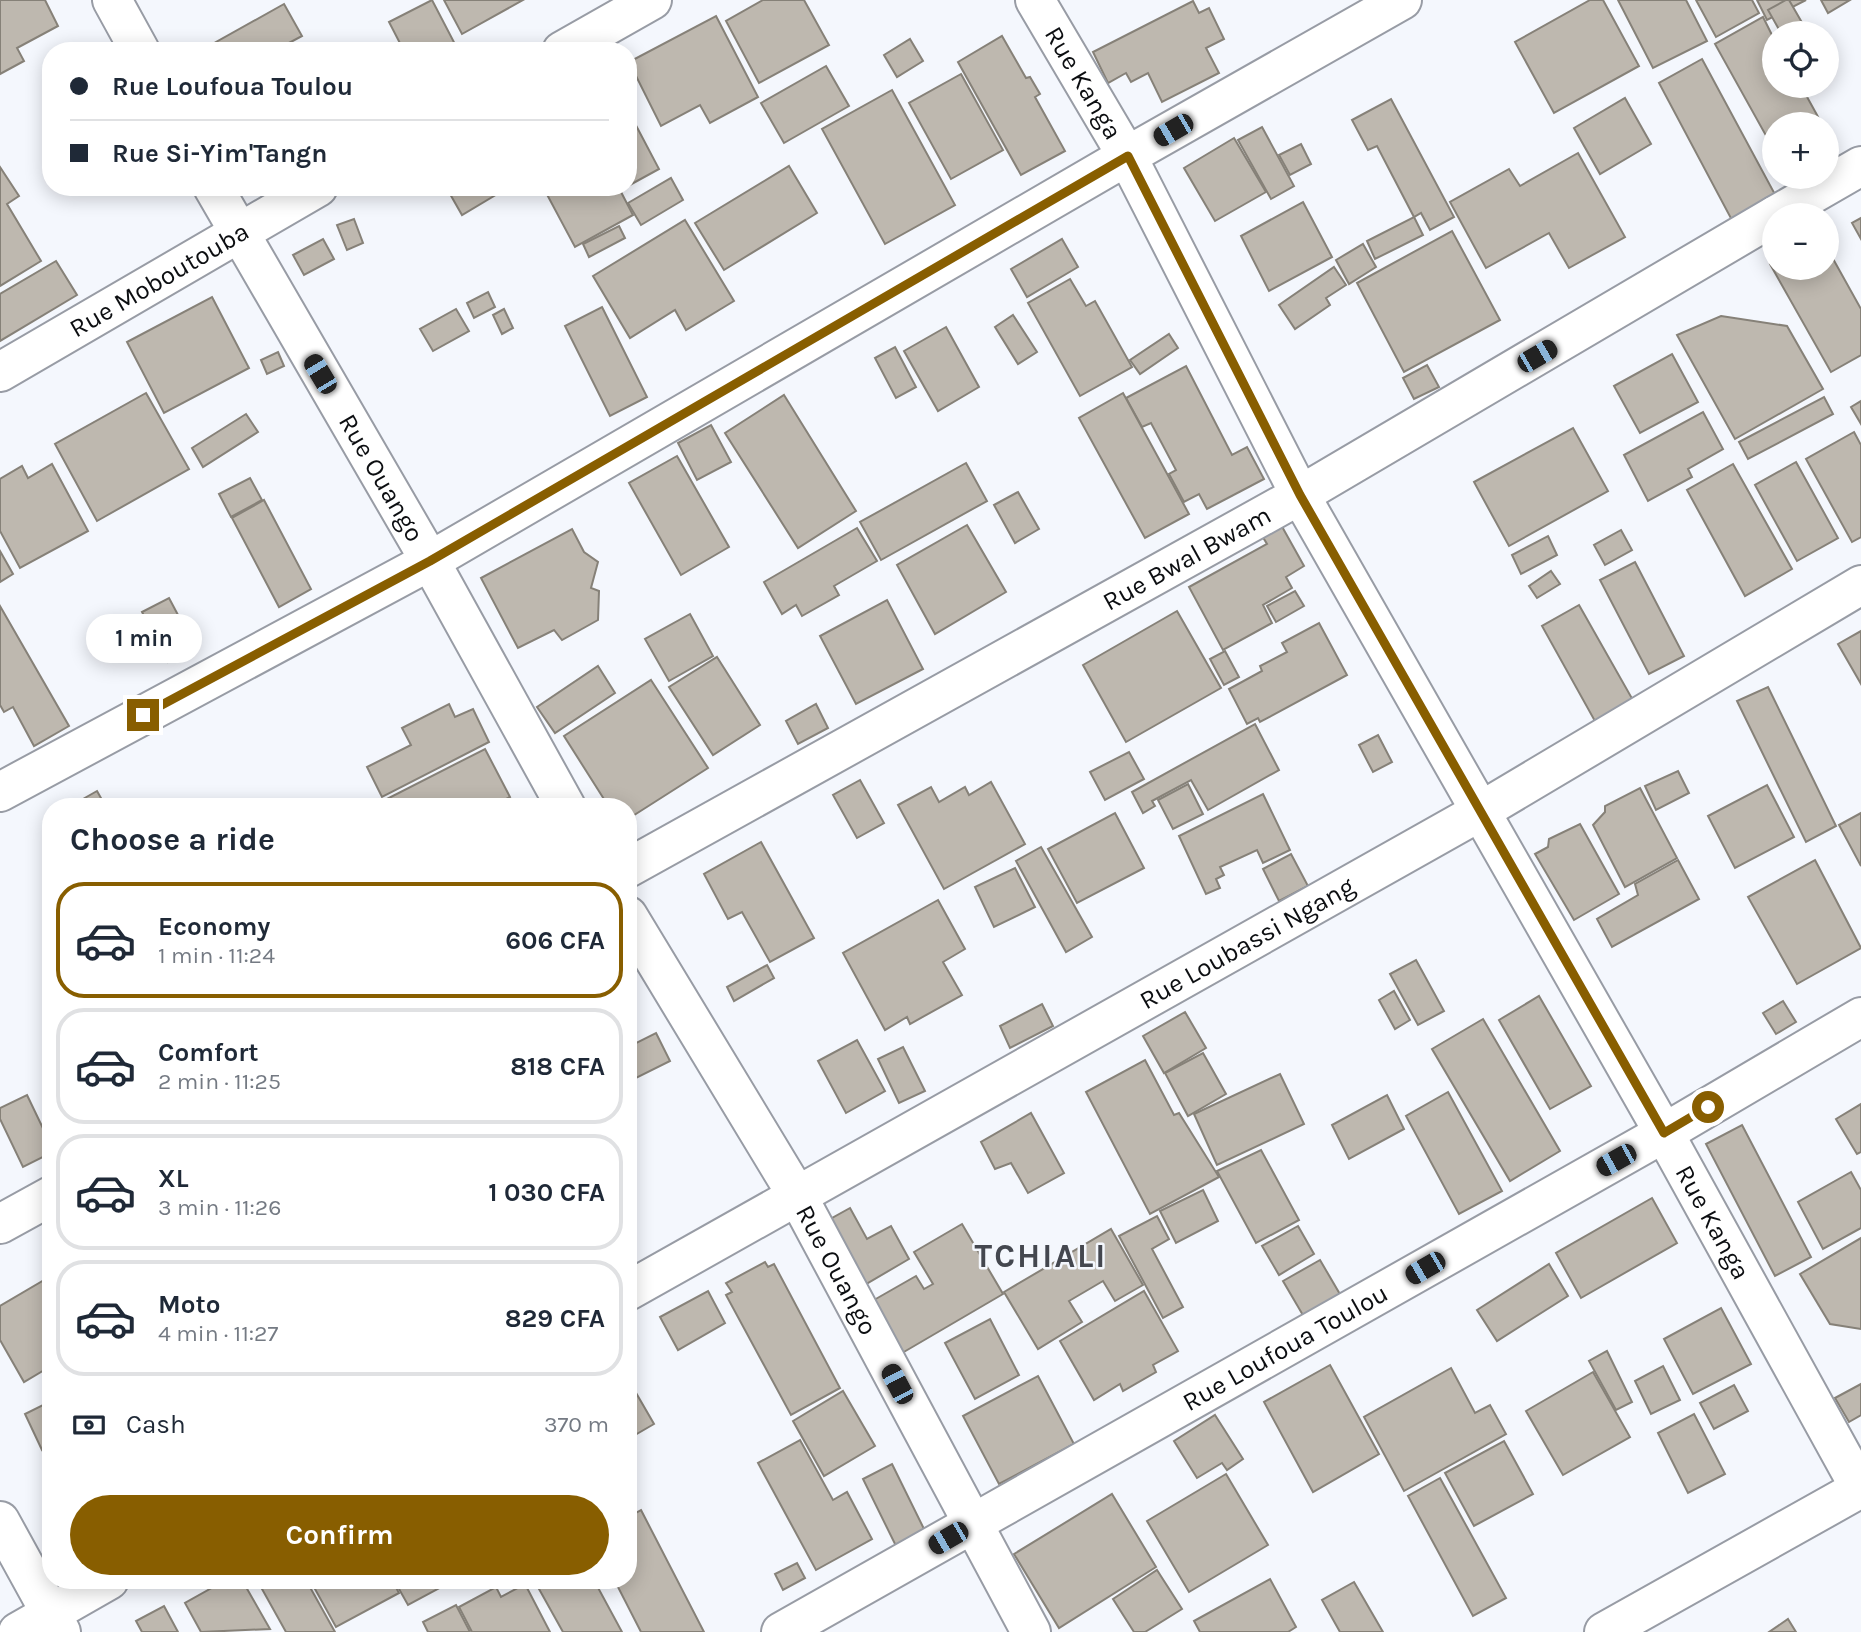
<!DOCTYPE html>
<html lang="en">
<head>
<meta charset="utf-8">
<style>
  body { margin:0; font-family:Karla,sans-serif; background:#f6f6f7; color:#1f2937; height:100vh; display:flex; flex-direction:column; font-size:26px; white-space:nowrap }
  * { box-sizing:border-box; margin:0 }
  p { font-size:23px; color:#747a83 }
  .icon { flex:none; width:38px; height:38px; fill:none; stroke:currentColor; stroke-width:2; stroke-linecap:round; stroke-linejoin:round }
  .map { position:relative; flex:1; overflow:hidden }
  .panel { position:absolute; left:42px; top:798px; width:595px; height:791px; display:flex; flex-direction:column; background:#fff; border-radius:28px; box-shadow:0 4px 18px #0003 }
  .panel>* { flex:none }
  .guide { position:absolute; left:42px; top:42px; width:595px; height:154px; border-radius:28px; box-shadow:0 4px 18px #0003; display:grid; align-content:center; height:154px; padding:0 28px; background:#fff }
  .tools { position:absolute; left:1762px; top:21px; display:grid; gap:14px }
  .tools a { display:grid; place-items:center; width:77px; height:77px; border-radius:50%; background:#fff; box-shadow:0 4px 18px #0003; font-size:35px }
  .end { position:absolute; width:32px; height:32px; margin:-16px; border:9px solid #885e00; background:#fff; box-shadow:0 0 0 4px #fff }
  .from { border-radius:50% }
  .bubble { position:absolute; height:49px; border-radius:24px; background:#fff; box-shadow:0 4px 18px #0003; font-size:23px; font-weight:700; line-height:49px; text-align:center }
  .car { position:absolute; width:21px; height:42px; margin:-21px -10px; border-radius:9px; box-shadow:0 0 5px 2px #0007; background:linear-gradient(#222 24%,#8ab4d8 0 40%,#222 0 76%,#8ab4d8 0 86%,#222 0) }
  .guide b { display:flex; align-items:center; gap:24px; height:66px; font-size:26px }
  .guide b+b { border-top:2px solid #e0e1e3 }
  .guide i { width:18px; height:18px; background:#1f2937 }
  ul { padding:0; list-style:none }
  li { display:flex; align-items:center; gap:21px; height:116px; margin:0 14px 10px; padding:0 14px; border:4px solid #e0e1e3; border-radius:28px }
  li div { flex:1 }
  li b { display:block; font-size:26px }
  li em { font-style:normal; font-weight:700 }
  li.active { border-color:#885e00 }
  li>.icon { width:63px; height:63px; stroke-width:1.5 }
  h2 { padding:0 28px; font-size:32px; line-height:84px }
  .pay { display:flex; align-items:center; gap:18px; height:77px; padding:0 28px; font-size:26px }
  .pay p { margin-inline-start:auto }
  .action { display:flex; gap:14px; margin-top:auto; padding:14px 28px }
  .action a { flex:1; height:80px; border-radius:42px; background:#885e00; color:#fff; font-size:28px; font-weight:700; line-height:80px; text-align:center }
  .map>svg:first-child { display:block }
  .building { fill:#beb8af; stroke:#868178; stroke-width:2 }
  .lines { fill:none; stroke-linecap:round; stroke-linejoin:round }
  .minor-casing { stroke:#989ca5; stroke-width:42 }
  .minor { stroke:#fff; stroke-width:38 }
  .route { stroke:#885e00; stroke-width:9 }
  .labels { text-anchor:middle; stroke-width:5; stroke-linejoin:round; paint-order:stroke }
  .street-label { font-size:26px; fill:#0c0e11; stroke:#f4f7fd }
  .district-label { font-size:33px; font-weight:bold; letter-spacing:2px; fill:#44474f; stroke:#f4f7fd }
</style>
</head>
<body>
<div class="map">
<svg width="1861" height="1632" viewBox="0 0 1861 1632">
  <rect width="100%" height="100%" fill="#f4f7fd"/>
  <g class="building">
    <path d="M0 0H45L58 26 17 48 24 61 0 74Z"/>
    <path d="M432 0 457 48 451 51H404L389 22Z"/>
    <path d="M444 0H523L462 34Z"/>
    <path d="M763 0H804L829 45 759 83 726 21Z"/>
    <path d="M1590 0H1603L1639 66 1554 113 1515 42Z"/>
    <path d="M1618 0H1686L1707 41 1653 68Z"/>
    <path d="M1696 0H1752L1759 13 1716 37Z"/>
    <path d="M1757 0H1806L1767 20Z"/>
    <path d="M1786 0H1789L1808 33H1781L1768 10Z"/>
    <path d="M1821 0H1850L1828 13Z"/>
    <path d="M1193 1 1199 13 1209 8 1224 39 1206 48 1219 73 1162 102 1148 73 1131 82 1126 73 1108 83 1093 52Z"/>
    <path d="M284 4 302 36 274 51H200Z"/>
    <path d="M716 16 758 97 710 123 700 105 661 126 629 62Z"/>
    <path d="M1763 17 1774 39V86H1801L1822 124H1774V150L1715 44Z"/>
    <path d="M1002 36 1026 78 1030 77 1040 94 1035 97 1065 151 1021 175 958 62Z"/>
    <path d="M910 39 923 61 897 77 884 55Z"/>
    <path d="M1702 59 1778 200 1734 224 1659 83Z"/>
    <path d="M826 66 849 106 784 143 761 103Z"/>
    <path d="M961 74 1003 150 951 179 909 103Z"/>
    <path d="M892 90 955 205 885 244 822 129Z"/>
    <path d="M1625 98 1651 144 1600 174 1574 128Z"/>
    <path d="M1391 99 1454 217 1430 230 1421 213 1414 217 1377 146 1368 150 1352 120Z"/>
    <path d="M630 114 659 169 628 186V115Z"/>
    <path d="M1262 127 1294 186 1271 199 1238 140Z"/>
    <path d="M1827 133 1837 151 1827 157Z"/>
    <path d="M1234 138 1266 192 1215 221 1184 168Z"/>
    <path d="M1301 144 1311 164 1290 175 1279 155Z"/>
    <path d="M1578 153 1625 237 1569 268 1549 233 1486 268 1450 202 1509 169 1520 186Z"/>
    <path d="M789 166 817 213 724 270 695 223Z"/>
    <path d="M0 167 19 196 7 204 41 261 0 286Z"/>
    <path d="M671 178 683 200 641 225 628 203Z"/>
    <path d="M446 187H509L462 215Z"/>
    <path d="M543 187H625L620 190 633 215 575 247Z"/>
    <path d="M1303 202 1332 257 1269 291 1241 236Z"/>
    <path d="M1414 217 1423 235 1375 259 1367 241Z"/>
    <path d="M1861 218V239L1852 223Z"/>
    <path d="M354 219 363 243 347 250 337 225Z"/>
    <path d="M685 220 734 301 686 330 675 310 630 338 593 276Z"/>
    <path d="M619 226 625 238 589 257 583 244Z"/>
    <path d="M1452 231 1500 320 1404 372 1357 283Z"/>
    <path d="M323 239 334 259 304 275 293 255Z"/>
    <path d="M1062 239 1078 267 1027 297 1011 269Z"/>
    <path d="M1363 244 1376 267 1349 284 1336 260Z"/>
    <path d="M1827 248 1861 309V355L1831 372 1770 264 1774 261V268H1827Z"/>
    <path d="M56 261 77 295 0 341V294Z"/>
    <path d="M1334 267 1346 285 1326 298 1330 305 1295 329 1279 305Z"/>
    <path d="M1070 279 1086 306 1095 301 1132 367 1080 396 1028 303Z"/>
    <path d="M488 292 495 307 474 318 467 303Z"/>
    <path d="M212 297 249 368 164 413 127 342Z"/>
    <path d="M602 307 647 397 610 416 565 326Z"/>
    <path d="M456 309 469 331 433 351 420 329Z"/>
    <path d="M504 309 513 328 502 334 493 315Z"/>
    <path d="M1013 315 1037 352 1018 364 995 327Z"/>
    <path d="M1721 316 1787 326 1823 389 1735 439 1677 335Z"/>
    <path d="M946 327 979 387 938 411 904 351Z"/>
    <path d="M1169 334 1178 348 1140 374 1130 360Z"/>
    <path d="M895 347 916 387 896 398 875 358Z"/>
    <path d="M278 352 284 366 267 374 261 360Z"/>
    <path d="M1672 354 1698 402 1640 433 1614 386Z"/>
    <path d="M1427 365 1439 387 1414 399 1403 378Z"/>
    <path d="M1186 366 1232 455 1247 447 1264 479 1207 509 1199 494 1184 502 1169 474 1176 470 1151 423 1142 427 1126 398Z"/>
    <path d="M146 393 189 469 97 521 55 444Z"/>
    <path d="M1123 393 1189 514 1145 538 1079 418Z"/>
    <path d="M784 395 856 511 798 548 725 433Z"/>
    <path d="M1824 397 1833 414 1748 459 1739 442Z"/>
    <path d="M1861 401V424L1851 407Z"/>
    <path d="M1703 412 1723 449 1688 469 1692 477 1648 501 1624 455Z"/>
    <path d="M246 414 258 432 203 467 192 448Z"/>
    <path d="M711 425 731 462 697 480 678 443Z"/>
    <path d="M1573 428 1608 491 1509 546 1474 482Z"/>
    <path d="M1854 432 1861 445V537L1852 542 1806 459Z"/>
    <path d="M677 456 729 547 681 575 629 483Z"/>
    <path d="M1796 462 1838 538 1797 561 1755 485Z"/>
    <path d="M966 463 987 501 881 560 860 522Z"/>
    <path d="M52 464 88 531 20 568 0 531V479L22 466 28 478Z"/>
    <path d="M1733 464 1792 569 1745 596 1687 490Z"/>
    <path d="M250 478 262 500 231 517 219 494Z"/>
    <path d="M1018 492 1039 529 1015 543 994 505Z"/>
    <path d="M264 500 311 589 279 607 232 518Z"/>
    <path d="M1280 523 1304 566 1286 577 1292 588 1263 605 1272 623 1223 650 1189 587 1267 544 1261 534Z"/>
    <path d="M967 525 1006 592 935 634 897 565Z"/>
    <path d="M857 528 877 561 834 586 839 595 802 616 796 605 782 614 764 582Z"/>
    <path d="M572 529 584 552 598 562 591 588 599 591 598 620 562 640 554 630 518 648 481 578Z"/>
    <path d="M1621 530 1632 550 1605 565 1594 545Z"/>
    <path d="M1548 536 1557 555 1521 574 1512 555Z"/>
    <path d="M0 551 13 574 0 582Z"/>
    <path d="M1635 562 1684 656 1649 674 1600 580Z"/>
    <path d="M1551 571 1560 584 1537 598 1529 586Z"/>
    <path d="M1295 591 1304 606 1276 622 1267 606Z"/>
    <path d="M169 598 195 647 168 662 142 612Z"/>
    <path d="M887 600 923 669 856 704 820 636Z"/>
    <path d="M1579 605 1634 702 1596 723 1542 626Z"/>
    <path d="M0 606 69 726 34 746 13 707 4 712 0 705Z"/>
    <path d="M1177 611 1221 688 1126 742 1083 665Z"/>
    <path d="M690 614 713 656 669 681 645 639Z"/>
    <path d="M1319 623 1347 675 1260 722 1258 718 1247 724 1229 689 1262 671 1260 666 1287 652 1282 643Z"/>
    <path d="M1861 631V684L1838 644Z"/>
    <path d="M1225 651 1239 677 1224 685 1210 659Z"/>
    <path d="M717 657 760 725 713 755 669 687Z"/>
    <path d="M598 666 615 693 555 733 537 707Z"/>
    <path d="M651 680 708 768 628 819V807H609L564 736Z"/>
    <path d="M1768 687 1836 826 1806 842 1737 701Z"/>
    <path d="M449 704 455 717 473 709 489 742 382 797 367 767 411 745 402 728Z"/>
    <path d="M816 704 828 728 798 744 786 721Z"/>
    <path d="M1255 724 1279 770 1208 810 1191 780 1152 801 1155 806 1143 813 1132 792Z"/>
    <path d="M1378 735 1392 762 1373 772 1359 745Z"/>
    <path d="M485 749 510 797 491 807H381L379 803Z"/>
    <path d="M1129 752 1144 779 1105 800 1090 772Z"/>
    <path d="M1678 771 1689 793 1656 810 1645 786Z"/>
    <path d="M860 780 884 823 857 838 833 795Z"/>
    <path d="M991 782 1025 844 944 889 898 805 931 787 939 802 965 787 969 795Z"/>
    <path d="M1188 784 1203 814 1173 829 1158 800Z"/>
    <path d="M1767 785 1794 837 1735 868 1708 816Z"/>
    <path d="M1640 788 1677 858 1625 887 1593 825 1605 812V806Z"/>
    <path d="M97 791 106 807H69Z"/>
    <path d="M1263 794 1290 850 1263 863 1257 850 1220 867 1224 875 1216 879 1220 888 1206 894 1179 836Z"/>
    <path d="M1115 813 1144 868 1077 903 1048 849Z"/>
    <path d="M1861 813V866L1839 825Z"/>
    <path d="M1580 824 1619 894 1574 920 1535 854 1548 847 1549 839Z"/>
    <path d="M761 842 814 938 770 962 742 912 728 919 704 874Z"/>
    <path d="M1041 847 1092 937 1066 952 1016 861Z"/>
    <path d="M1291 854 1308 886 1279 901 1263 869Z"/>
    <path d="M1678 860 1699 899 1612 947 1597 919 1638 895 1635 884Z"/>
    <path d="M1815 860 1861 948 1797 984 1748 897Z"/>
    <path d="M1015 868 1035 907 994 927 975 887Z"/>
    <path d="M938 900 965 949 943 962 962 995 910 1024 907 1017 885 1030 843 953Z"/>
    <path d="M1416 960 1444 1011 1418 1025 1390 974Z"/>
    <path d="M767 965 774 978 734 1001 727 987Z"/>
    <path d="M1394 991 1410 1020 1395 1029 1379 1000Z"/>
    <path d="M1539 996 1591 1086 1550 1109 1499 1020Z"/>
    <path d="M1783 1001 1796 1022 1776 1034 1763 1013Z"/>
    <path d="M1042 1004 1053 1026 1010 1048 1000 1026Z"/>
    <path d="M1185 1012 1206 1048 1164 1073 1143 1036Z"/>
    <path d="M1483 1019 1560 1151 1510 1181 1432 1049Z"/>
    <path d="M656 1033 670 1061 628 1082V1047Z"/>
    <path d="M857 1040 885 1091 846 1113 818 1061Z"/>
    <path d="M903 1047 925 1091 899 1103 878 1059Z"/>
    <path d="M1203 1053 1226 1094 1188 1116 1165 1073Z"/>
    <path d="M1145 1060 1174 1115 1179 1113 1219 1177 1150 1214 1086 1092Z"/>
    <path d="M1280 1074 1304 1124 1217 1165 1194 1114Z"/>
    <path d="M1448 1092 1502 1191 1459 1214 1406 1116Z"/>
    <path d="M27 1095 51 1145V1153L23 1167 0 1119V1108Z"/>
    <path d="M1387 1095 1404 1129 1349 1159 1332 1125Z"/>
    <path d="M1861 1104V1152L1857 1154 1836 1119Z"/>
    <path d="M1031 1113 1064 1173 1028 1193 1011 1163 995 1169 981 1142Z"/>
    <path d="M1742 1125 1811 1257 1775 1276 1706 1144Z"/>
    <path d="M1261 1150 1299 1220 1256 1243 1217 1171Z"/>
    <path d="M1851 1172 1861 1190V1228L1823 1249 1798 1202Z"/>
    <path d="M1203 1190 1218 1221 1176 1243 1160 1211Z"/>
    <path d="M1652 1198 1677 1243 1581 1298 1556 1253Z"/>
    <path d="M850 1208 867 1239 891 1226 909 1259 861 1287 825 1222Z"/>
    <path d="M1157 1216 1169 1239 1152 1249 1183 1307 1163 1318 1119 1236Z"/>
    <path d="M962 1224 1003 1294 897 1356 867 1304 916 1276 924 1289 933 1284 914 1252Z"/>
    <path d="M1298 1226 1314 1254 1279 1275 1262 1246Z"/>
    <path d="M1111 1229 1143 1285 1115 1301 1103 1281 1069 1301 1082 1322 1038 1349 1004 1292Z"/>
    <path d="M1861 1238V1329L1830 1324 1800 1274Z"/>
    <path d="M1320 1260 1341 1296 1304 1317 1283 1281Z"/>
    <path d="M765 1262 768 1267 774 1264 840 1388 791 1415 726 1295 732 1292 726 1283Z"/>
    <path d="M1549 1264 1568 1296 1497 1341 1477 1310Z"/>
    <path d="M51 1276V1366L24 1382 0 1340V1306Z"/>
    <path d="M708 1291 725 1323 678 1350 660 1317Z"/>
    <path d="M1144 1291 1178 1351 1153 1365 1156 1372 1123 1391 1120 1384 1094 1400 1060 1341Z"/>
    <path d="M1721 1308 1751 1364 1693 1394 1664 1339Z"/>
    <path d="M990 1319 1019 1375 975 1399 945 1343Z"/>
    <path d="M1607 1351 1632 1402 1616 1410 1589 1361Z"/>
    <path d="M1330 1365 1379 1454 1313 1492 1264 1402Z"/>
    <path d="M1663 1366 1680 1400 1651 1414 1635 1381Z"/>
    <path d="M1451 1368 1475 1413 1490 1405 1506 1434 1404 1491 1364 1417Z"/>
    <path d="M1593 1372 1630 1437 1563 1475 1526 1411Z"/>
    <path d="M1038 1376 1074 1444 999 1484 963 1416Z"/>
    <path d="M628 1379 654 1424 628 1439Z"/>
    <path d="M1861 1384V1415L1849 1422 1835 1398Z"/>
    <path d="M1734 1385 1748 1411 1714 1429 1700 1403Z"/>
    <path d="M843 1391 875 1446 824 1476 793 1421Z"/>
    <path d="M51 1401V1445L42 1450 25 1414Z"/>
    <path d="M1694 1414 1725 1474 1688 1493 1658 1433Z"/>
    <path d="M1215 1415 1243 1459 1227 1470 1222 1463 1197 1478 1174 1441Z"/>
    <path d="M800 1440 833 1500 847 1492 872 1539 816 1570 758 1463Z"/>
    <path d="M1504 1441 1533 1494 1474 1526 1445 1473Z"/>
    <path d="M892 1464 925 1531 896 1546 863 1479Z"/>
    <path d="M1226 1474 1268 1545 1189 1592 1147 1521Z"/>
    <path d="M1440 1478 1506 1598 1473 1616 1408 1496Z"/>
    <path d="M1112 1494 1156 1567 1059 1628 1014 1554Z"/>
    <path d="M641 1510 704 1632H641L617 1585 613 1587 609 1580H628V1517Z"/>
    <path d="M797 1563 805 1578 783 1590 775 1574Z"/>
    <path d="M1157 1570 1182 1609 1145 1632H1134L1113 1599Z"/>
    <path d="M1270 1579 1296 1627 1288 1632H1200L1194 1621Z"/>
    <path d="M226 1580H242L270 1629 201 1632 185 1603Z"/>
    <path d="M257 1580H306L335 1632H286Z"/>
    <path d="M310 1580H392L399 1593 336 1627Z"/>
    <path d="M394 1580H447L449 1583 408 1605Z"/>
    <path d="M534 1580H603L596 1584 622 1632H563Z"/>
    <path d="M1354 1582 1383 1632H1340L1322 1600Z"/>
    <path d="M525 1584 550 1632H472L459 1607 496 1587 501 1597Z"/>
    <path d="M456 1605 470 1632H428L423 1622Z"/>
    <path d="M164 1606 178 1632H142L136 1621Z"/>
    <path d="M1788 1619 1796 1632H1769Z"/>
  </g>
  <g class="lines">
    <g class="minor-casing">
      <g id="minor">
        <path d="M112 0 140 51"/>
        <path id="s1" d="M1035 0 1127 156 1300 495 1664 1133 1861 1490"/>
        <path d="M562 51 652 0"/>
        <path id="s2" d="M213 187 430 561 566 807"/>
        <path d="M1776 215 1861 166"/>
        <path id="s3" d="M0 372 318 187"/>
        <path d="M0 792 430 561 1127 156 1402 0"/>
        <path id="s4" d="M628 868 1300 495 1774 216"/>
        <path id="s5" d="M628 916 798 1197 1031 1632"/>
        <path d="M0 1224 51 1196"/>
        <path id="s6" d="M628 1291 1481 811 1861 585"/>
        <path d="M0 1521 61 1632"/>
        <path d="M18 1632 109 1580"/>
        <path id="s7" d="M781 1632 1664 1133 1861 1017"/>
        <path d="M1604 1632 1861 1488"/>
      </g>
    </g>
    <use href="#minor" class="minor"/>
  </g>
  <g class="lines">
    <path class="route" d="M143 715 430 561 1128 156 1300 495 1664 1133 1708 1107"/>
  </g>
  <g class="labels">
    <g class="street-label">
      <text dy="9" stroke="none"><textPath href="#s1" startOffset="96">Rue Kanga</textPath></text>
      <text dy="9" stroke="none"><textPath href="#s3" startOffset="184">Rue Moboutouba</textPath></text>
      <text dy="9" stroke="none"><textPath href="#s2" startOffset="336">Rue Ouango</textPath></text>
      <text dy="9" stroke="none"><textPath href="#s4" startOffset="639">Rue Bwal Bwam</textPath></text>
      <text dy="9" stroke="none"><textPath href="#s6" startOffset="710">Rue Loubassi Ngang</textPath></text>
      <text dy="9" stroke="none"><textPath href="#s1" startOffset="1398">Rue Kanga</textPath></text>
      <text dy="9" stroke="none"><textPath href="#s5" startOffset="411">Rue Ouango</textPath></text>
      <text dy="9" stroke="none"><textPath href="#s7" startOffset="579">Rue Loufoua Toulou</textPath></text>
    </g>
    <g class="district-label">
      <text x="1041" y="1267">TCHIALI</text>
    </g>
  </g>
</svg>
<div class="tools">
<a><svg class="icon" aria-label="locate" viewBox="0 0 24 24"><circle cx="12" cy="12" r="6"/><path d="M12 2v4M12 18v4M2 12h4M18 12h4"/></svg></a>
<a>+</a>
<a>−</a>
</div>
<i class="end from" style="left:1708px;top:1107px"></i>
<i class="end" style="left:143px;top:715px"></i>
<div class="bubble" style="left:86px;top:614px;width:116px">1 min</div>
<i class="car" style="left:1173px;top:130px;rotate:240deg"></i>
<i class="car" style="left:1537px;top:356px;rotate:60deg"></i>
<i class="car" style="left:320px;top:374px;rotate:329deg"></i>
<i class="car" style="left:1616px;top:1160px;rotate:241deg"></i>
<i class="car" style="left:1425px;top:1268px;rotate:240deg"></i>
<i class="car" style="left:897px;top:1384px;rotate:332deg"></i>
<i class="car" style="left:948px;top:1538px;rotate:240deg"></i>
<div class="guide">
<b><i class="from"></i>Rue Loufoua Toulou</b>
<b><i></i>Rue Si-Yim'Tangn</b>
</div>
<section class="panel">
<h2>Choose a ride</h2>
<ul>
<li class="active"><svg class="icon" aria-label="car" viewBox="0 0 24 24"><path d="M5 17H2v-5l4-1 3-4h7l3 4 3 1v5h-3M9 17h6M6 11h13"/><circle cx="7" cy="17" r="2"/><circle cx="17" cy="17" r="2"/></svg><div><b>Economy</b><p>1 min · 11:24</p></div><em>606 CFA</em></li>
<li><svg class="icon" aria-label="car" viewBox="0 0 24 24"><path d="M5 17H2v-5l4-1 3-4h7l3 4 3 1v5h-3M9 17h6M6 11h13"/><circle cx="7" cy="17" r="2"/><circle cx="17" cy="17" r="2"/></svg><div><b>Comfort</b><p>2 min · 11:25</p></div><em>818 CFA</em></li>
<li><svg class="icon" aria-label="car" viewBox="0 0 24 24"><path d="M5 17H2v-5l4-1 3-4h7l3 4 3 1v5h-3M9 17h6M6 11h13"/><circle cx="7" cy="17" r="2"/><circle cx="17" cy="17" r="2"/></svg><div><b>XL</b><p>3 min · 11:26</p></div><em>1 030 CFA</em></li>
<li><svg class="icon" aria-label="car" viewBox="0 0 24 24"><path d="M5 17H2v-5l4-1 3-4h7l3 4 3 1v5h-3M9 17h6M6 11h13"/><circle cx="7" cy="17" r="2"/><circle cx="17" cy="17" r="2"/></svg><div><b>Moto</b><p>4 min · 11:27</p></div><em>829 CFA</em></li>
</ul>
<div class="pay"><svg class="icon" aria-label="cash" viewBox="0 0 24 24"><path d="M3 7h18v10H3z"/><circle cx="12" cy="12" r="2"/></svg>Cash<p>370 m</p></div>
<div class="action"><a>Confirm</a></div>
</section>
</div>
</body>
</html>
